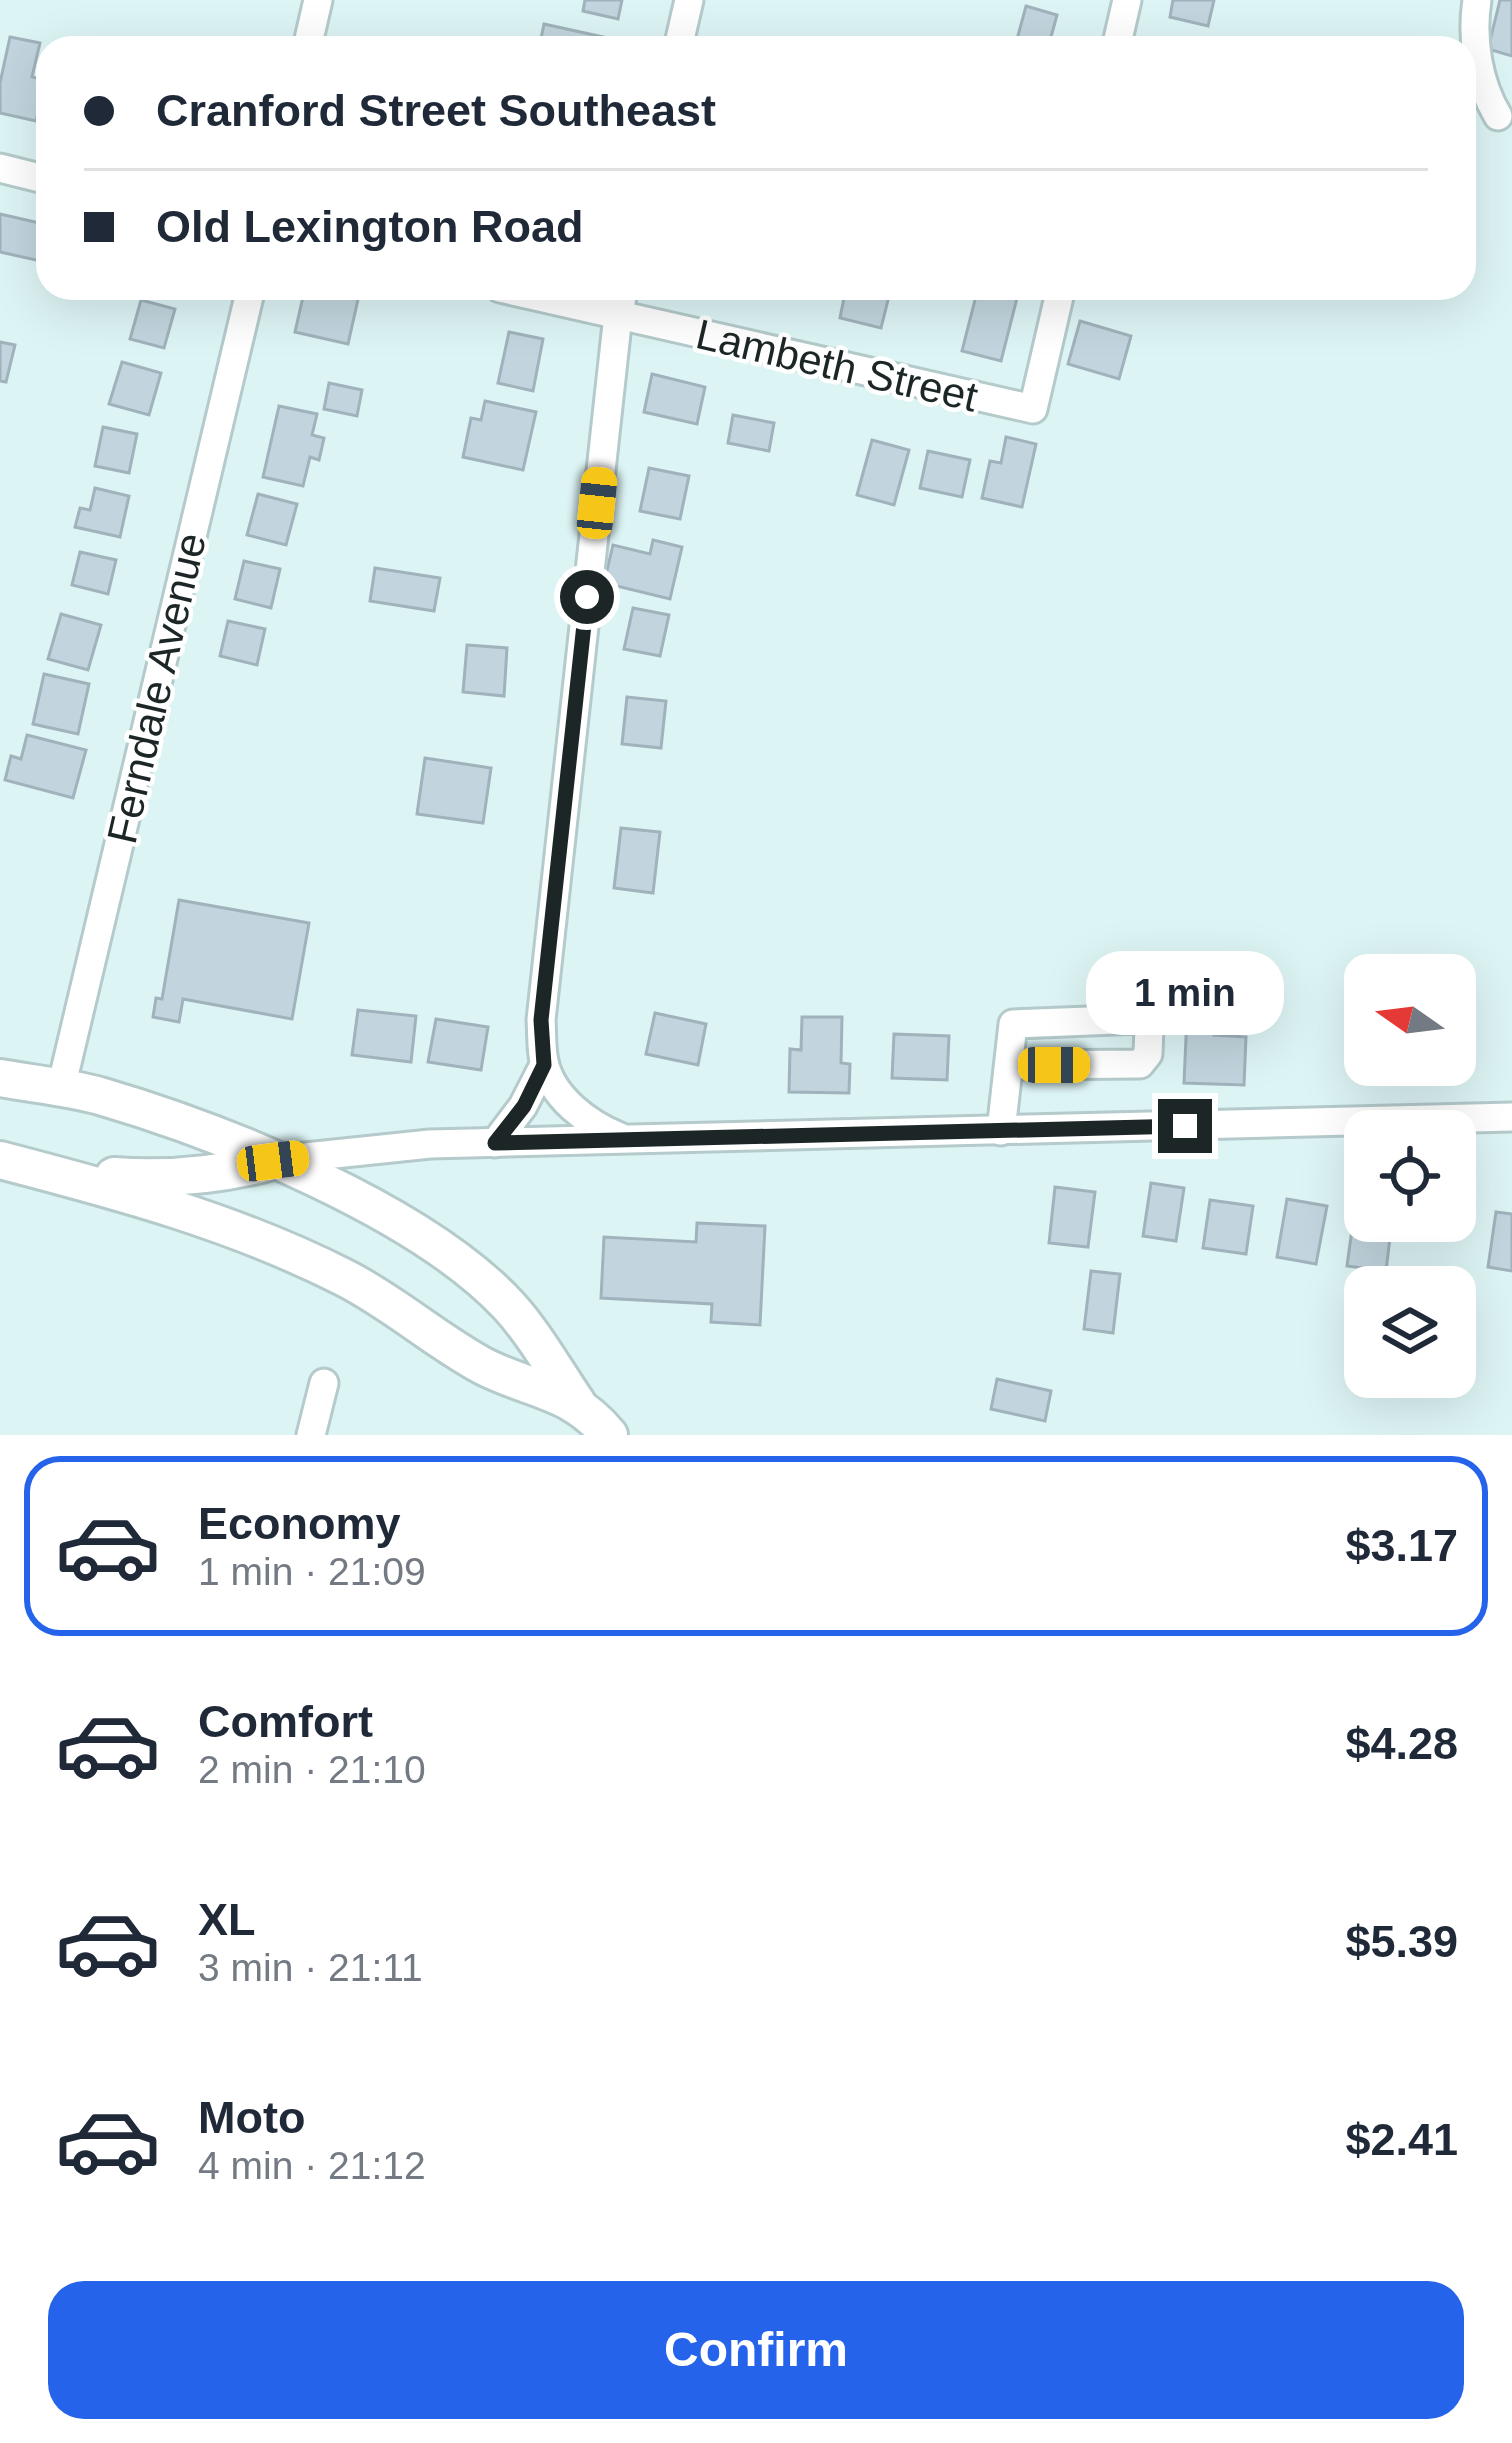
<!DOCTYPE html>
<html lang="en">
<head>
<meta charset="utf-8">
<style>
  body { margin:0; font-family:Arial,sans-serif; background:#f6f6f7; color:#1f2937; height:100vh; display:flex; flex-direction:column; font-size:45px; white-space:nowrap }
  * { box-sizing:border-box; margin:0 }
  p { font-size:39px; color:#747a83 }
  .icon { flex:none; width:66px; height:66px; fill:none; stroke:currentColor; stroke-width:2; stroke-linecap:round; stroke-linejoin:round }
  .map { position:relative; height:1435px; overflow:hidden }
  .details { display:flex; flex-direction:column; background:#fff; flex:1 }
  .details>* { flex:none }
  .hud { position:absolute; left:36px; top:36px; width:1440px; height:264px; border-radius:36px; box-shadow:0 12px 48px #0002; display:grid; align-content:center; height:264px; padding:0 48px; background:#fff }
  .needle { width:78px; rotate:284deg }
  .fabs { position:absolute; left:1344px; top:954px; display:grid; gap:24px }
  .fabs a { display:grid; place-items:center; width:132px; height:132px; border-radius:24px; background:#fff; box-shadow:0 12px 48px #0002; font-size:60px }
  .end { position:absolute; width:54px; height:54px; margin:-27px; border:15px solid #1d2626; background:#fff; box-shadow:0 0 0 6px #fff }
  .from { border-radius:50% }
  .bubble { position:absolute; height:84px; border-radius:36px; background:#fff; box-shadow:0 12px 48px #0002; font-size:39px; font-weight:700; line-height:84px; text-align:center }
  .car { position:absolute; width:36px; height:72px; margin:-36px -18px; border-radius:15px; box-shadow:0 0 9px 3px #0007; background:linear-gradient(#f5c518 24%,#345 0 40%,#f5c518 0 76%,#345 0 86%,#f5c518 0) }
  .hud b { display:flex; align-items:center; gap:42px; height:114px; font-size:45px }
  .hud b+b { border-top:3px solid #e0e1e3 }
  .hud i { width:30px; height:30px; background:#1f2937 }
  ul { padding:21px 0 0; list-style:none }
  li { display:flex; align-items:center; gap:36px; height:180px; margin:0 24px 18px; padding:0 24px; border:6px solid transparent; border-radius:36px }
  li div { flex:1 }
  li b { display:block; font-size:45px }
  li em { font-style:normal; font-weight:700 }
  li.active { border-color:#2563eb }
  li>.icon { width:108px; height:108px; stroke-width:1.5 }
  .cta { display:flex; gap:24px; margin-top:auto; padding:24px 48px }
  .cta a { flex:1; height:138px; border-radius:36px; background:#2563eb; color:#fff; font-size:48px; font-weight:700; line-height:138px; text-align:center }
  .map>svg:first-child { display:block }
  .building { fill:#c2d5de; stroke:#a0b2bb; stroke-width:3 }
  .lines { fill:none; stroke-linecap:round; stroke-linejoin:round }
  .minor-casing { stroke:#b4cacb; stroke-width:33 }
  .major-casing { stroke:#b4cacb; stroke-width:42 }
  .minor { stroke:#fff; stroke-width:27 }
  .major { stroke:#fff; stroke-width:36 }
  .route { stroke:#1d2626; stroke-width:15 }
  .labels { text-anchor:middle; stroke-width:9; stroke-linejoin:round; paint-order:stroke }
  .street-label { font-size:42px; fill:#1d2626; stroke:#fff }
</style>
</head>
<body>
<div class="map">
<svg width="1512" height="1435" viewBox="0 0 1512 1435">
  <rect width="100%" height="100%" fill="#ddf4f5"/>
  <g class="building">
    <path d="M585 0H622L618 19 583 11Z"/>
    <path d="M1173 0H1214L1208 26 1170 17Z"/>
    <path d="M1500 0H1512V56L1488 49Z"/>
    <path d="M1026 6 1057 15 1048 48 1016 43Z"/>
    <path d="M544 24 612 39 610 48H539Z"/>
    <path d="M10 37 40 43 32 77 45 80 36 121 0 113V83Z"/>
    <path d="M0 214 48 225 45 262 0 252Z"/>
    <path d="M305 288H327L359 295 348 344 295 332Z"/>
    <path d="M846 288H891L881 328 840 318Z"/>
    <path d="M978 288 1017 298 1001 361 962 351Z"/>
    <path d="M141 300 175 309 164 348 130 339Z"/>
    <path d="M1080 321 1131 336 1119 379 1068 364Z"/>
    <path d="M509 332 543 339 533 391 498 383Z"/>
    <path d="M0 342 15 345 6 382 0 381Z"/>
    <path d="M122 362 161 373 149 415 109 404Z"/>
    <path d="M652 374 705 387 697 424 644 412Z"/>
    <path d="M329 383 362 390 357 416 324 409Z"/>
    <path d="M485 401 536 412 523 470 463 457 471 418 481 420Z"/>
    <path d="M279 406 317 414 312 435 324 438 319 460 310 457 303 486 263 477Z"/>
    <path d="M733 415 774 423 769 451 728 443Z"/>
    <path d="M103 427 137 434 129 473 95 466Z"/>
    <path d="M1006 437 1036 444 1022 507 982 498 990 461 1001 463Z"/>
    <path d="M872 440 909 450 894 505 857 495Z"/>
    <path d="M928 451 970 460 962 497 920 488Z"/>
    <path d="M649 468 689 476 680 519 640 511Z"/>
    <path d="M95 488 129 496 120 537 75 527 80 508 90 510Z"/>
    <path d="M258 494 297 504 286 545 247 535Z"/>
    <path d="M653 540 682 547 670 599 604 583 613 545 650 554Z"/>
    <path d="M80 552 116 560 108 594 72 585Z"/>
    <path d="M244 561 280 569 271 608 235 599Z"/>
    <path d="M375 568 440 578 434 611 370 601Z"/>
    <path d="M633 608 669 615 660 656 624 649Z"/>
    <path d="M61 614 101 625 88 670 48 659Z"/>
    <path d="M228 621 265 629 257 665 220 656Z"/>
    <path d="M467 645 507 648 504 696 463 692Z"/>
    <path d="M44 674 89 684 78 734 33 724Z"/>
    <path d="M627 697 666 701 661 748 622 744Z"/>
    <path d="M27 735 86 750 73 798 5 780 11 756 21 759Z"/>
    <path d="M425 758 491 768 483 823 417 814Z"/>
    <path d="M621 828 660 832 653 893 614 888Z"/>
    <path d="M179 900 309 923 292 1019 183 999 179 1022 153 1017 156 998 162 999Z"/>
    <path d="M358 1010 416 1016 411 1062 352 1055Z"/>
    <path d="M655 1013 706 1024 698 1065 646 1054Z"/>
    <path d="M1187 1015 1215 1017 1214 1035 1246 1037 1244 1085 1184 1083Z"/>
    <path d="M802 1017H842L841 1063 850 1064 849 1093 789 1092 790 1049 801 1050Z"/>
    <path d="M436 1019 488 1027 481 1070 428 1062Z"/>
    <path d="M894 1034 949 1036 947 1080 892 1078Z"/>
    <path d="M1151 1183 1184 1188 1176 1241 1143 1236Z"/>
    <path d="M1055 1187 1095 1192 1088 1247 1049 1243Z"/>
    <path d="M1287 1199 1327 1206 1316 1264 1277 1257Z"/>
    <path d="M1210 1200 1253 1206 1246 1254 1203 1248Z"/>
    <path d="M1356 1200 1365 1201V1221H1392L1386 1271 1347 1266Z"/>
    <path d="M1496 1212 1512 1214V1271L1488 1267Z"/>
    <path d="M697 1223 765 1226 760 1325 711 1322 712 1304 601 1298 604 1237 696 1242Z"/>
    <path d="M1091 1271 1120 1274 1113 1333 1084 1329Z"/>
    <path d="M997 1379 1051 1391 1045 1421 991 1409Z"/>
  </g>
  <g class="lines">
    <g class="minor-casing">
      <g id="minor">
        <path d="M1477 0C1471 39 1478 83 1498 116"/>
        <path d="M307 48 318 0"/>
        <path d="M678 48 689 0"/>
        <path d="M1116 48 1127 0"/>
        <path d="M0 168 48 180"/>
        <path d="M500 288 1033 409 1061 288"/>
        <path d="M61 1088 251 288"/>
        <path d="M1001 1131 1013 1024 1141 1019 1149 1027 1148 1054 1140 1064 1011 1065"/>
        <path d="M620 1137C588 1124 551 1097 544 1061 541 1048 542 1033 541 1020L618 315 624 288"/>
        <path d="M495 1143 523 1106 544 1065"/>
        <path d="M277 1160 430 1144 1512 1117"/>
        <path d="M311 1435 324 1383"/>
      </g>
    </g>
    <g class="major-casing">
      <g id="major">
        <path d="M0 1078C33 1084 68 1087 100 1096 223 1132 420 1211 508 1305 534 1333 555 1371 577 1403"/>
        <path d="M0 1160C119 1191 235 1222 345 1278 394 1303 435 1340 483 1366 532 1391 571 1389 609 1435"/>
        <path d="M114 1176C168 1180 221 1175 273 1161"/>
      </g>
    </g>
    <use href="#minor" class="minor"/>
    <use href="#major" class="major"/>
  </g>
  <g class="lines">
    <path class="route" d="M587 597 541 1020 544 1065 524 1106 495 1143 1185 1126"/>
  </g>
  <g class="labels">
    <g class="street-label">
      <text transform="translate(837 365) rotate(13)" y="15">Lambeth Street</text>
      <text transform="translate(156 688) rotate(-77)" y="15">Ferndale Avenue</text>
    </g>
  </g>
</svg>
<div class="fabs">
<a><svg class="needle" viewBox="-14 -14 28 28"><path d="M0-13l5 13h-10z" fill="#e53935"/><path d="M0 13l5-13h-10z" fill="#747a83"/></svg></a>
<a><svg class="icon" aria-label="locate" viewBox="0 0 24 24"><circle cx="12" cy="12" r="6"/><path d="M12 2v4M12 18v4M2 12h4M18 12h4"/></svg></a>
<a><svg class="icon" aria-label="layers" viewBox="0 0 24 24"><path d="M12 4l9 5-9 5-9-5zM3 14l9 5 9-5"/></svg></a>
</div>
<i class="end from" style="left:587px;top:597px"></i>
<i class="end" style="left:1185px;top:1126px"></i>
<div class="bubble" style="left:1086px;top:951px;width:198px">1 min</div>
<i class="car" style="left:597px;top:503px;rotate:6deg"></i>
<i class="car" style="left:1054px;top:1065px;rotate:90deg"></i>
<i class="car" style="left:273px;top:1161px;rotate:83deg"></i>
<div class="hud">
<b><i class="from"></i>Cranford Street Southeast</b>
<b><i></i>Old Lexington Road</b>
</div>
</div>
<section class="details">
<ul>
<li class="active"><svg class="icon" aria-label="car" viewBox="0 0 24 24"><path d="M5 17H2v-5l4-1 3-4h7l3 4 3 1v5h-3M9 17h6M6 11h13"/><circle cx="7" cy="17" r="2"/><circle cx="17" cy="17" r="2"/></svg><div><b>Economy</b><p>1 min · 21:09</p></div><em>$3.17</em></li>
<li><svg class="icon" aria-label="car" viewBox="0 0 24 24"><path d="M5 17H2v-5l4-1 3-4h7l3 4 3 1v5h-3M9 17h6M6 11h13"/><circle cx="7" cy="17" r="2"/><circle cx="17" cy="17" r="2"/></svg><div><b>Comfort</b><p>2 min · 21:10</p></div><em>$4.28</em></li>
<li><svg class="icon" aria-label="car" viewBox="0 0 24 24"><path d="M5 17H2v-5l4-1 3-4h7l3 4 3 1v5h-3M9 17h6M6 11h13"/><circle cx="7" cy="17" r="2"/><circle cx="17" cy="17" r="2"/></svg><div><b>XL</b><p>3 min · 21:11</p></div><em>$5.39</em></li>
<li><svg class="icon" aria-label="car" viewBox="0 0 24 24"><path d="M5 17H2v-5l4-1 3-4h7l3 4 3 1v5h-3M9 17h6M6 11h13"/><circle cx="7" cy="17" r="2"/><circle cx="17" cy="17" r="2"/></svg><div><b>Moto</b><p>4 min · 21:12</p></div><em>$2.41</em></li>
</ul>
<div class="cta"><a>Confirm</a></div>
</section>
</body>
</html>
